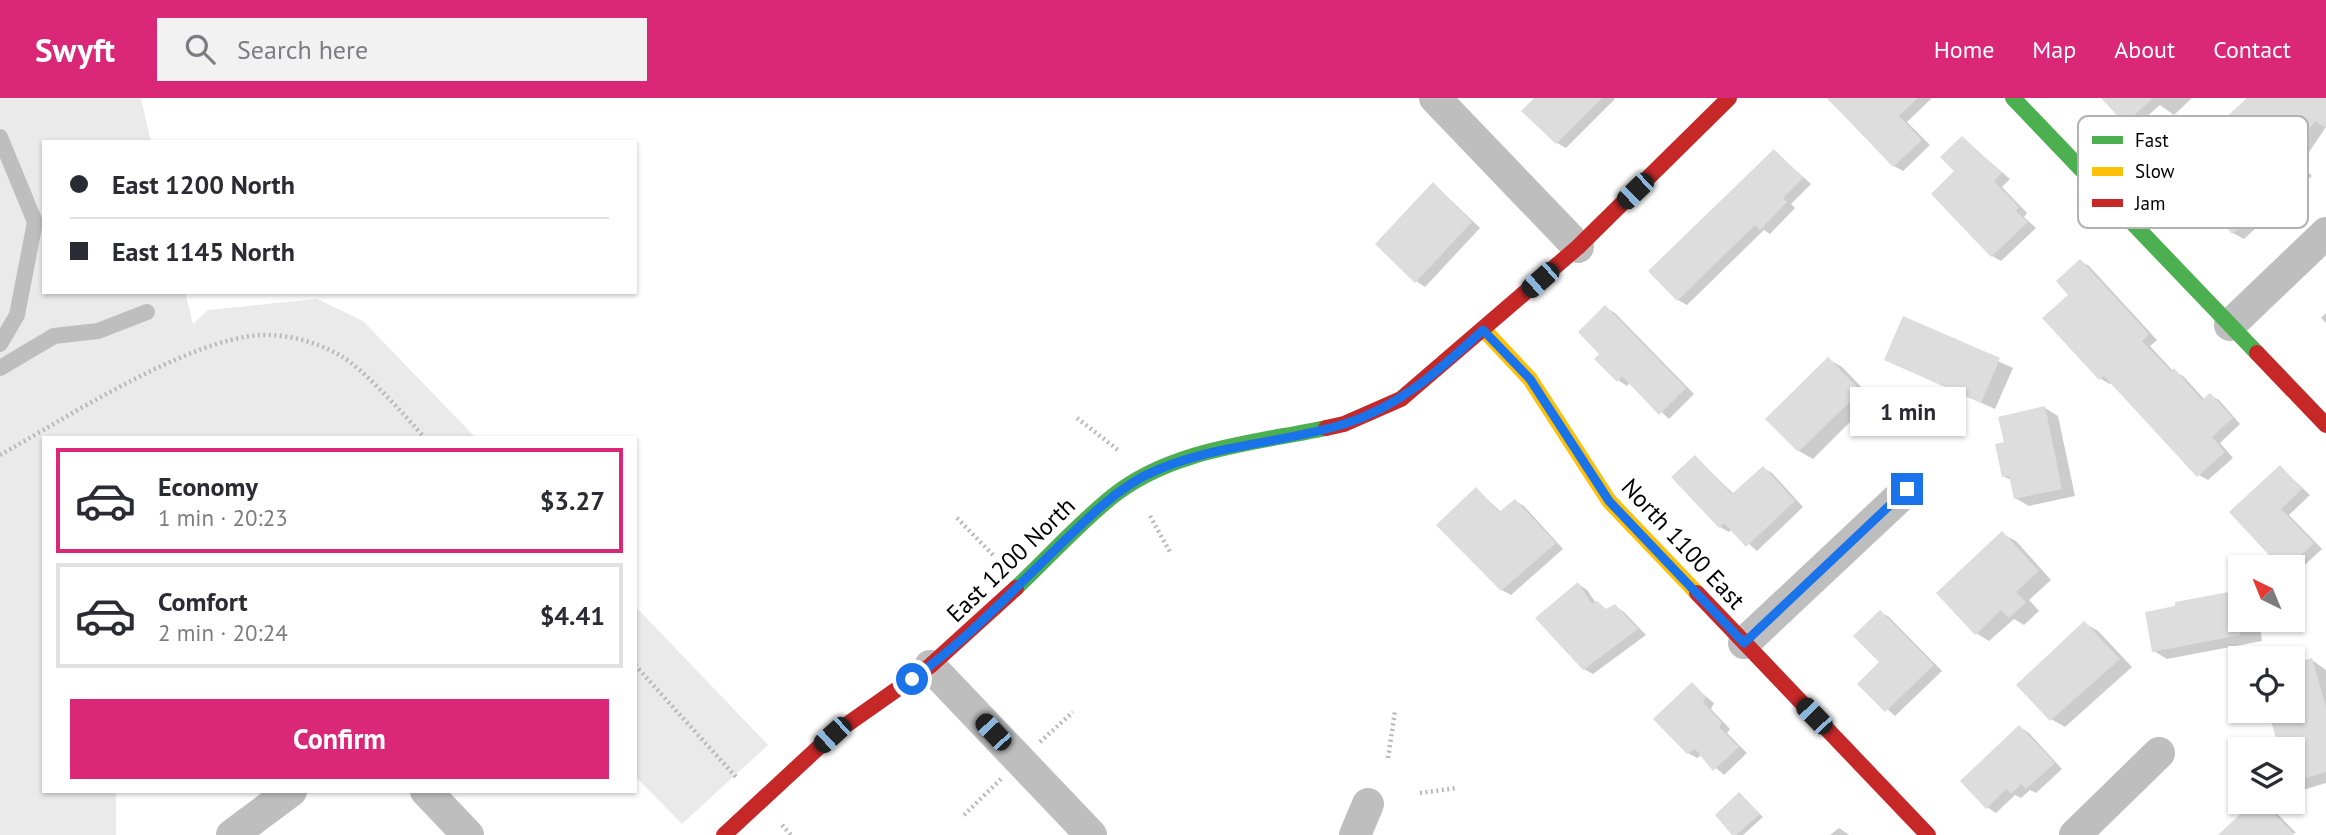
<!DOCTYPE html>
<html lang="en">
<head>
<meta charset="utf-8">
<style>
  body { margin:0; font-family:"PT Sans",sans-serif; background:#f2f2f3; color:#2b2b33; height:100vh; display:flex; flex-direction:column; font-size:26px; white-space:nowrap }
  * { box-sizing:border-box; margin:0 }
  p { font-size:23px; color:#7c7c81 }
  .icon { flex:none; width:38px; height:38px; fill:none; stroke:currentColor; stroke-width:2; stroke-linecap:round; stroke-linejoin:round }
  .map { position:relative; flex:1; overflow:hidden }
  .side { position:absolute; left:42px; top:338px; width:595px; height:357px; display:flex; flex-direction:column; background:#fff; border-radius:0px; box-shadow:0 2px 5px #0004 }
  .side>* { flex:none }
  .guide { position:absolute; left:42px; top:42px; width:595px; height:154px; border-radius:0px; box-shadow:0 2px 5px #0004; display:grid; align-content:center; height:154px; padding:0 28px; background:#fff }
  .needle { width:46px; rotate:317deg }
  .buttons { position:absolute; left:2228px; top:457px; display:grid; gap:14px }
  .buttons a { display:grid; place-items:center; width:77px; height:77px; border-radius:0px; background:#fff; box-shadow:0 2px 5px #0004; font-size:35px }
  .end { position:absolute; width:32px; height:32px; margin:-16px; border:9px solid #1a73e8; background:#fff; box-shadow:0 0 0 4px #fff }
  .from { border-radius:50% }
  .bubble { position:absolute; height:49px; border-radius:0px; background:#fff; box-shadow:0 2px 5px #0004; font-size:23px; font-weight:600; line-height:49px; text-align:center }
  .car { position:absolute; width:21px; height:42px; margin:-21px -10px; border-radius:9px; box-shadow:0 0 5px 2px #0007; background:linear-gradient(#222 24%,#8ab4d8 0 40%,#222 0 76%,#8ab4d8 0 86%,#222 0) }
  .guide b { display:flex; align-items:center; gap:24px; height:66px; font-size:26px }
  .guide b+b { border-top:2px solid #e1e1e2 }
  .guide i { width:18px; height:18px; background:#2b2b33 }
  ul { padding:12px 0 0; list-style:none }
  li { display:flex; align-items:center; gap:21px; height:105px; margin:0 14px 10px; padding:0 14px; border:4px solid #e1e1e2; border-radius:0px }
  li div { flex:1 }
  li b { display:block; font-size:26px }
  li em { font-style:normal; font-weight:600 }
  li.active { border-color:#db2777 }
  li>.icon { width:63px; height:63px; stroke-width:1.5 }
  .button { display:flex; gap:14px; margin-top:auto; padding:14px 28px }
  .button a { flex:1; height:80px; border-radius:0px; background:#db2777; color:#fff; font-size:28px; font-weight:600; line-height:80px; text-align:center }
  header { display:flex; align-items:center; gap:42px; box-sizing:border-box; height:98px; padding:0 35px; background:#db2777; color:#fff }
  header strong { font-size:33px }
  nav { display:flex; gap:38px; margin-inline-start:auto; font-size:24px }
  .search { width:490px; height:63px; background:#f2f2f3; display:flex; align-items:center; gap:18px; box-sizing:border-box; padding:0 24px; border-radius:0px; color:#7c7c81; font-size:26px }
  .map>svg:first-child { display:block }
  .green { fill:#eaeaea }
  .shadow { fill:#0003 }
  .building { fill:#ddd }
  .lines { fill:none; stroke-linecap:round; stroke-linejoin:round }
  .path { stroke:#b8b8b8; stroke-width:4.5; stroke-dasharray:2 3.5; stroke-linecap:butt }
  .lane { stroke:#bebebe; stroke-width:16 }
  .street { stroke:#bebebe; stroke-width:32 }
  .fast { stroke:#4caf50; stroke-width:16 }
  .slow { stroke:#ffc107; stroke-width:16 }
  .jam { stroke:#c62828; stroke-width:16 }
  .route { stroke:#1a73e8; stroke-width:9 }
  .labels { text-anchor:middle; stroke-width:6; stroke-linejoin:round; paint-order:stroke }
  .street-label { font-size:24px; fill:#000; stroke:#fff }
  .key { fill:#fff; stroke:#b2b2b2; stroke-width:2 }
  .key-label { font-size:19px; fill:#000 }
</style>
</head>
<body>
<header>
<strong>Swyft</strong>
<div class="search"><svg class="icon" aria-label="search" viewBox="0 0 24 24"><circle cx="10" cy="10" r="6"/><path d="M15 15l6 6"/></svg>Search here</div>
<nav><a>Home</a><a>Map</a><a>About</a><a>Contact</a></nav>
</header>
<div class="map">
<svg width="2326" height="737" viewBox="0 0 2326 737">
  <rect width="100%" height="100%" fill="#fff"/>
  <g class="green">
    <path d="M0 0H141L151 44H44V194H185L193 226 208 212 317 201 363 223 475 339 44 340V693H116V737H0Z"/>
    <path d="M635 508 768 647 682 726 635 678Z"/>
  </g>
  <g class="shadow">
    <path d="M1537 0H1614L1615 1 1566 50 1557 45Z"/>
    <path d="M1827 0H1932L1907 24 1930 47 1903 73 1894 68Z"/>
    <path d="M2103 0H2192L2174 17 2160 7 2135 29Z"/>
    <path d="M2256 0H2326V29L2301 66 2312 78 2244 141 2233 135 2189 38 2201 45Z"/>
    <path d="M1962 40 2010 81 2002 89 2027 115 2024 119 2036 130 2001 163 1992 158Z"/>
    <path d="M1774 53 1811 86 1791 106 1795 110 1770 136 1764 132 1687 207 1678 202 1650 173Z"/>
    <path d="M1434 86 1480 130 1425 189 1416 183Z"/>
    <path d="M2080 163 2089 168 2157 242 2150 248 2173 273 2183 278 2205 302 2210 297 2219 302 2240 326 2220 345 2233 360 2208 382 2199 377 2112 284 2110 286 2101 281 2045 220 2071 197Z"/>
    <path d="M1606 210 1615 215 1694 296 1669 321 1630 284 1627 288 1618 282 1601 256Z"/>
    <path d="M2326 215V225L2321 220Z"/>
    <path d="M1904 220 2013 270 1995 311 1886 262Z"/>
    <path d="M1828 261 1842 269 1873 301 1813 361 1799 353 1768 321Z"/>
    <path d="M2045 310 2058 318 2075 398 2029 408 2015 400 2011 382 2003 378 2006 345Z"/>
    <path d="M1695 359 1735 397 1763 370 1772 375 1803 409 1757 453 1732 431 1729 434 1720 429 1674 379Z"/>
    <path d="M2280 369 2310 397 2289 417 2322 451 2295 476 2296 480 2292 478V469H2283L2231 414Z"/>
    <path d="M1477 392 1501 414 1515 403 1524 408 1563 451 1511 497 1502 492Z"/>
    <path d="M2002 436 2016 443 2051 482 2029 502 2039 513 2024 527 2014 521 1989 543 1976 535Z"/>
    <path d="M1578 486 1587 492 1596 505 1608 512 1615 508 1624 514 1646 537 1593 576 1584 571Z"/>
    <path d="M2240 494V522H2259L2262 543 2167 561 2154 553Z"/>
    <path d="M1880 514 1889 519 1942 573 1895 618 1860 586 1881 564Z"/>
    <path d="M2084 525 2098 533 2132 569 2065 629 2051 621Z"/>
    <path d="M2312 562 2326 572V685L2303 692 2292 686V651H2280Z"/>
    <path d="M1692 587 1714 605 1711 611 1730 631 1727 635 1747 655 1724 677 1702 657 1697 660 1688 655Z"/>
    <path d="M2020 629 2029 635 2062 671 2036 695 2030 692 2021 700 2015 697 1996 715 1987 709Z"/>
    <path d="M1740 696 1763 719 1743 737H1734Z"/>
    <path d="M2255 704 2269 707 2296 735 2220 737Z"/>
    <path d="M1839 730 1848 736 1849 737H1830Z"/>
  </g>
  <g class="building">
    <path d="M1534 0H1602L1556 46 1521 13Z"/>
    <path d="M1827 0H1918L1899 18 1922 42 1893 69Z"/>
    <path d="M2101 0H2153L2125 26Z"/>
    <path d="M2247 0H2326V30L2315 23 2290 58 2302 71 2232 136 2162 61 2189 36 2198 45Z"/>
    <path d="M1962 38 2002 75 1994 83 2019 109 2016 113 2028 124 1991 159 1931 96 1954 73 1940 59Z"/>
    <path d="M1774 51 1803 80 1783 100 1787 104 1760 132 1755 127 1677 203 1648 173Z"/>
    <path d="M1433 84 1472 124 1415 185 1375 146Z"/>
    <path d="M2080 161 2149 236 2142 243 2171 273 2174 270 2202 302 2210 295 2233 320 2212 339 2225 354 2197 379 2104 278 2099 282 2042 220 2068 197 2056 183Z"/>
    <path d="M1605 207 1686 290 1659 317 1622 278 1617 284 1594 261 1599 256 1578 234Z"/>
    <path d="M1903 218 2000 260 1981 305 1884 262Z"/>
    <path d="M1828 259 1861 293 1798 354 1765 321Z"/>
    <path d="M2045 308 2062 391 2014 401 2009 378 2002 379 1995 346 2004 344 1998 319Z"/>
    <path d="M1695 357 1732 396 1763 368 1795 403 1746 449 1724 425 1719 430 1671 379Z"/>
    <path d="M2280 367 2302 391 2281 411 2314 445 2288 469H2280L2229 414Z"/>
    <path d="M1476 389 1499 414 1515 401 1556 445 1501 493 1436 427Z"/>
    <path d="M2002 433 2039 473 2016 494 2026 504 2009 520 2001 512 1975 537 1936 495Z"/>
    <path d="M1578 484 1592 506 1597 503 1606 511 1615 506 1638 531 1583 572 1535 520Z"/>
    <path d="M2240 492V537L2152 554 2145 514 2175 508V504Z"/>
    <path d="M1880 512 1934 567 1885 614 1857 586 1879 564 1853 538Z"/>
    <path d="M2084 523 2120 561 2050 623 2016 587Z"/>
    <path d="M2312 560 2326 609V674L2292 684V651H2279L2268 612H2292V566Z"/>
    <path d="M1692 584 1706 599 1703 604 1722 625 1719 629 1739 649 1713 673 1695 651 1687 656 1653 621Z"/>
    <path d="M2019 627 2055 665 2026 691 2021 686 2011 696 2006 691 1986 711 1960 683Z"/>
    <path d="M1739 694 1760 716 1736 737H1732L1715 717Z"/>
    <path d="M2253 704H2263L2295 737H2218Z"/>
  </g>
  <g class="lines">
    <g class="path">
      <path d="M2164 113 2187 92"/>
      <path d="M1077 320 1118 352"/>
      <path d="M0 357C66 320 186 242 260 237 288 236 317 244 341 258 365 272 405 318 425 340"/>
      <path d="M1150 418 1170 454"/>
      <path d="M957 420 995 459"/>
      <path d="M635 567 737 680"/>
      <path d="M1040 644 1073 614"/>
      <path d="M1388 660 1395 613"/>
      <path d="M1420 695 1457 690"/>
      <path d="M964 717 1001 681"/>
      <path d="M782 727 791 737"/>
    </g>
    <g class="lane">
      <path d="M0 39 35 124 17 217 0 246"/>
      <path d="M0 270 54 238 98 233 147 214"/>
    </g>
    <g class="street">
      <path d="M1435 0 1578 149"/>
      <path d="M2230 227 2326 135"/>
      <path d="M1744 545 1907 392"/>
      <path d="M930 568 1091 737"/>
      <path d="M426 693 468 737"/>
      <path d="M232 737 291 693"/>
      <path d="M1355 737 1368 706"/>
      <path d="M2075 737 2159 655"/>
    </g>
    <g class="fast">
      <path d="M2013 0 2257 255"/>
      <path d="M1016 490C1048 460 1079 425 1113 398 1172 351 1255 345 1326 330"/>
    </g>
    <path class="slow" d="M1484 232 1530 281 1609 403 1697 495"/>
    <g class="jam">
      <path d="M2257 255 2326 327"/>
      <path d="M1326 330 1344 326 1401 301 1578 149 1729 0"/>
      <path d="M1697 495 1928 737"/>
      <path d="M724 737 832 637 930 568 1016 490"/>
    </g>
  </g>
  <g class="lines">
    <path class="route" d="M912 581C966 543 1011 494 1058 449 1085 423 1111 396 1144 378 1208 346 1277 347 1344 326 1400 309 1441 270 1483 232L1530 281 1609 403 1744 545 1907 391"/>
  </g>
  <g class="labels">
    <g class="street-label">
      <text transform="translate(1683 446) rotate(47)" y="8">North 1100 East</text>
      <text transform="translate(1011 462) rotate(-44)" y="8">East 1200 North</text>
    </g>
  </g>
  <rect x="2078" y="18" width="230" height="112" rx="10" class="key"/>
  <rect x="2092" y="38" width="31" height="8" fill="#4caf50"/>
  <rect x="2092" y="69" width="31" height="9" fill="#ffc107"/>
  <rect x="2092" y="101" width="31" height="8" fill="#c62828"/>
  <g class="key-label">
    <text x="2135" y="49">Fast</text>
    <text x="2135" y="80">Slow</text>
    <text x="2135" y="112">Jam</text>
  </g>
</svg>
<div class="buttons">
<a><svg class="needle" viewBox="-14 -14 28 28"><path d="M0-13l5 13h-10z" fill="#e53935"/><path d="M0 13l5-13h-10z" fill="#7c7c81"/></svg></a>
<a><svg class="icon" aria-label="locate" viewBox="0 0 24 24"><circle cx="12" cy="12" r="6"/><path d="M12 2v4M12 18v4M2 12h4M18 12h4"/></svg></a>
<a><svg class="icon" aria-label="layers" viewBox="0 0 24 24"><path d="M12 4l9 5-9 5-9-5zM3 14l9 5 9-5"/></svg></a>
</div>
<i class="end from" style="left:912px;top:581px"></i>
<i class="end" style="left:1907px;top:391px"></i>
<div class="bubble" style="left:1850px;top:289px;width:116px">1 min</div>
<i class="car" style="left:1635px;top:93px;rotate:226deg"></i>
<i class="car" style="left:1540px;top:182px;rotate:229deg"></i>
<i class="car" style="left:1814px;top:618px;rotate:316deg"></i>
<i class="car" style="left:993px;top:634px;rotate:317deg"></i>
<i class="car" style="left:832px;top:637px;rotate:228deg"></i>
<div class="guide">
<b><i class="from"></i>East 1200 North</b>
<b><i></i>East 1145 North</b>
</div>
<section class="side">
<ul>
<li class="active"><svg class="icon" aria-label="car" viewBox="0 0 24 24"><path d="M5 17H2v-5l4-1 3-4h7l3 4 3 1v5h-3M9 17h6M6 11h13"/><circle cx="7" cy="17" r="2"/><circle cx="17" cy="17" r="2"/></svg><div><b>Economy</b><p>1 min · 20:23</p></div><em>$3.27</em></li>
<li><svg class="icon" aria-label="car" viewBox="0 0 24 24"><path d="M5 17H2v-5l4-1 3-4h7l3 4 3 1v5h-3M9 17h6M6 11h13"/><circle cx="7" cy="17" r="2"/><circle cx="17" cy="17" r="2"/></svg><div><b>Comfort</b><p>2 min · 20:24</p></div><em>$4.41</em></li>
</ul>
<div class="button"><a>Confirm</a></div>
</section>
</div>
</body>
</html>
